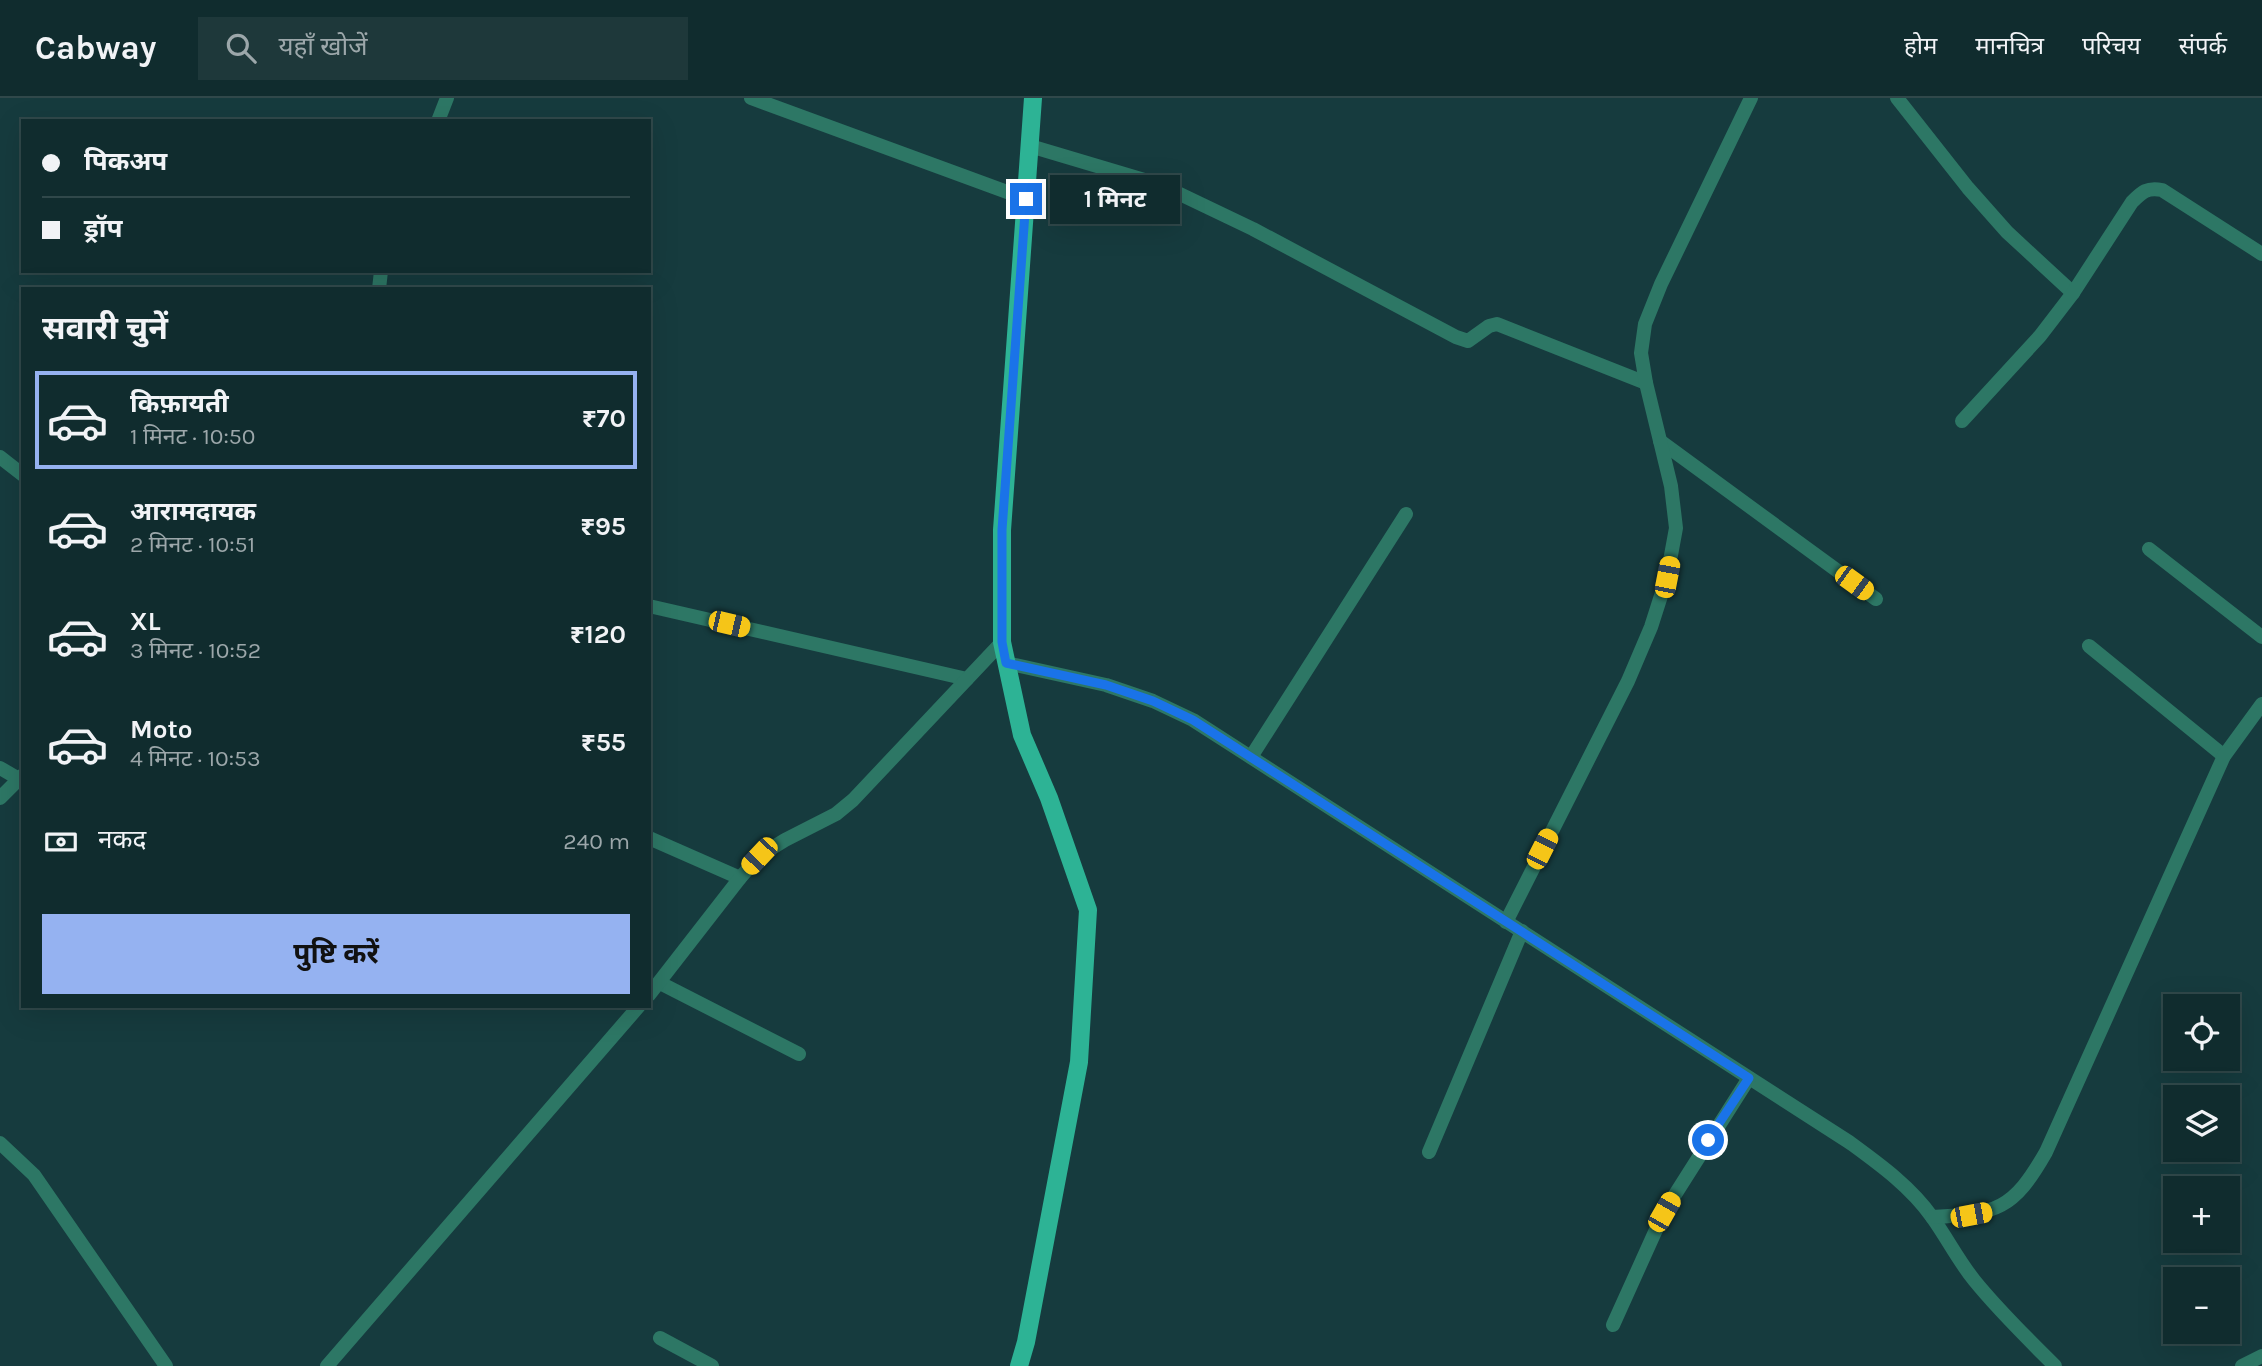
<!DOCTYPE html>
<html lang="hi">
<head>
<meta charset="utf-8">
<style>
  body { margin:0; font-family:Karla,"Noto Sans Devanagari",sans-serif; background:#1e383a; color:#f1f3f6; height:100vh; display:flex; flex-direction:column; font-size:26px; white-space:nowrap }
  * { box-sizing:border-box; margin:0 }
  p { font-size:23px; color:#9ca7aa }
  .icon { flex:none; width:38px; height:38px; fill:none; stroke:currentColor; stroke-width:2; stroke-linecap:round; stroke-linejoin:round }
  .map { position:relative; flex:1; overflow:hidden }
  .panel { position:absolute; left:21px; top:189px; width:630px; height:721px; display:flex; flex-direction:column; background:#102c2e; border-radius:0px; box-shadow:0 7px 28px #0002,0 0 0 2px #30484a }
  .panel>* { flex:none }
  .hud { position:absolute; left:21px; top:21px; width:630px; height:154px; border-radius:0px; box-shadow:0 7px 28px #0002,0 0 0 2px #30484a; display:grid; align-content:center; height:154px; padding:0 21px; background:#102c2e }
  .fabs { position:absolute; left:2163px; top:896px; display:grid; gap:14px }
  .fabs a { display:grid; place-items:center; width:77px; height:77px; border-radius:0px; background:#102c2e; box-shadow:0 7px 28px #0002,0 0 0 2px #30484a; font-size:35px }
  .end { position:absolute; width:32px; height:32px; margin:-16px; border:9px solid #1a73e8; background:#fff; box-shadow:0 0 0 4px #fff }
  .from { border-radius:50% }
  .bubble { position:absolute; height:49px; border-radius:0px; background:#102c2e; box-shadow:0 7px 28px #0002,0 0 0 2px #30484a; font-size:23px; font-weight:700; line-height:49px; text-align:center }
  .car { position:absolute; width:21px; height:42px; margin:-21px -10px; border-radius:9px; box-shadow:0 0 5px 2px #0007; background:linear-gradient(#f5c518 24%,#345 0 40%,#f5c518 0 76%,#345 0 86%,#f5c518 0) }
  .hud b { display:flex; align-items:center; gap:24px; height:66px; font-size:26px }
  .hud b+b { border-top:2px solid #30484a }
  .hud i { width:18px; height:18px; background:#f1f3f6 }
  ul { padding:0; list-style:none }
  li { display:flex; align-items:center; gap:21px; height:98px; margin:0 14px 10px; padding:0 7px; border:4px solid transparent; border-radius:0px }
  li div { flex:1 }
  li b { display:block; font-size:26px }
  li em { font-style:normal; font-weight:700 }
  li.active { border-color:#95b2f1 }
  li>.icon { width:63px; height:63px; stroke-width:1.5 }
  h2 { padding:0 21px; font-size:32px; line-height:84px }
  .pay { display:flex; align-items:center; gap:18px; height:77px; padding:0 21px; font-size:26px }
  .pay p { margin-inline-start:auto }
  .button { display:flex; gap:14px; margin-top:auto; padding:14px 21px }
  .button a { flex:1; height:80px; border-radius:0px; background:#95b2f1; color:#111; font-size:28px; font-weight:700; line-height:80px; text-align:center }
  header { display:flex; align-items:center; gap:42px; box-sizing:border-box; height:98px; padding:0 35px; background:#102c2e; border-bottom:2px solid #30484a }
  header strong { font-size:33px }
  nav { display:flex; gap:38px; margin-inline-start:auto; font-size:24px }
  .search { width:490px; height:63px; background:#1e383a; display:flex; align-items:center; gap:18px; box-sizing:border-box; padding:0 24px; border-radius:0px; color:#9ca7aa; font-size:26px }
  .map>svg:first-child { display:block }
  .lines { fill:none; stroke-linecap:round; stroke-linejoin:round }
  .minor { stroke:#2d7765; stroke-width:14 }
  .primary { stroke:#2db395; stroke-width:18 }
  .route { stroke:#1a73e8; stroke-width:9 }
</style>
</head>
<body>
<header>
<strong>Cabway</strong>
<div class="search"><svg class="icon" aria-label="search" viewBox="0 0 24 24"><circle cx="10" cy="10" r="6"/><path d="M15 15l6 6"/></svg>यहाँ खोजें</div>
<nav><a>होम</a><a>मानचित्र</a><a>परिचय</a><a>संपर्क</a></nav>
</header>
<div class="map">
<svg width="2262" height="1268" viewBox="0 0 2262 1268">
  <rect width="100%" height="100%" fill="#163b3e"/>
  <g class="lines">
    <g class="minor">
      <path d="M751 0 1026 101"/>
      <path d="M1897 0 1968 90 2007 134 2073 195"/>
      <path d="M438 23 447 0"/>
      <path d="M1030 48 1161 87 1253 131 1456 239 1468 243 1489 228 1497 226 1646 285"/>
      <path d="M379 191 381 173"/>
      <path d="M1962 323 2040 238 2073 195 2132 104C2142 94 2147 89 2162 92L2262 156"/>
      <path d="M1660 343 1876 501"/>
      <path d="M0 359 23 377"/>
      <path d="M2149 451 2262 539"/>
      <path d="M649 508 967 581"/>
      <path d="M2089 548 2224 658"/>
      <path d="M1006 565 1106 587 1153 603 1193 622 1849 1044C1879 1066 1910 1088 1932 1119 1947 1140 1958 1162 1974 1182 1999 1213 2027 1240 2055 1268"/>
      <path d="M1251 659 1406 416"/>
      <path d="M0 670 19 681"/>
      <path d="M0 700 23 677"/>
      <path d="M649 740 740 780"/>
      <path d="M1506 824 1628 583 1651 529 1667 479 1676 430 1671 388 1646 285 1641 255 1645 226 1661 186 1751 0"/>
      <path d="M660 885 799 956"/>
      <path d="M649 897 740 780 759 758 785 742 836 716 853 702 1002 544"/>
      <path d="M0 1045 34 1077 166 1268"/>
      <path d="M1429 1054 1522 833"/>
      <path d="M1932 1119C1997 1116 2013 1112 2046 1054L2224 658 2262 606"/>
      <path d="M1613 1227 1664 1114 1749 980"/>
      <path d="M660 1240 712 1268"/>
      <path d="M327 1268 639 908"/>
      <path d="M2242 1268 2262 1258"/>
    </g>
    <path class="primary" d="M1019 1268 1026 1244 1079 964 1088 812 1049 700 1022 637 1002 544V432L1033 0"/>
  </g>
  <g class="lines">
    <path class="route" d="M1026 101 1002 432V544L1006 565 1106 587 1153 603 1193 622 1749 980 1708 1042"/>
  </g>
</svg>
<div class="fabs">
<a><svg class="icon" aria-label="locate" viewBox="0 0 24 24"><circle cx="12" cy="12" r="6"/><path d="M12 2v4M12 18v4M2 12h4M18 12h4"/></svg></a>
<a><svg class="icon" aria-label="layers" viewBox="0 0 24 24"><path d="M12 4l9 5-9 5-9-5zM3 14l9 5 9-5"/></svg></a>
<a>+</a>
<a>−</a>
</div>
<i class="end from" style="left:1708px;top:1042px"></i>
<i class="end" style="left:1026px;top:101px"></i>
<div class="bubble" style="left:1050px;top:77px;width:130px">1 मिनट</div>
<i class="car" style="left:1667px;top:479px;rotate:11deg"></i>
<i class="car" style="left:1854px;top:485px;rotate:126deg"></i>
<i class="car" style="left:729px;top:526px;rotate:103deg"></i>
<i class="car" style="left:1542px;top:751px;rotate:27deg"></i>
<i class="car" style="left:759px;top:758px;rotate:223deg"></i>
<i class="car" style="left:1664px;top:1114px;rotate:30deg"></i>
<i class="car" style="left:1971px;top:1117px;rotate:79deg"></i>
<div class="hud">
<b><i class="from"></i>पिकअप</b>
<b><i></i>ड्रॉप</b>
</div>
<section class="panel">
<h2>सवारी चुनें</h2>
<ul>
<li class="active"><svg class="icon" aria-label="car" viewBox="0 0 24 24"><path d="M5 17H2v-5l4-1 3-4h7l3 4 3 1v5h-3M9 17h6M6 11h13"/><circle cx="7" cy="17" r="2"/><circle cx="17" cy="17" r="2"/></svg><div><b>किफ़ायती</b><p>1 मिनट · 10:50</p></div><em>₹70</em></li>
<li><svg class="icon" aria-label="car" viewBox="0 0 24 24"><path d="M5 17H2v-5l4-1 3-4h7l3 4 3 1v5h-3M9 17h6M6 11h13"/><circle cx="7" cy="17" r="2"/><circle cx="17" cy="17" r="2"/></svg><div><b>आरामदायक</b><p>2 मिनट · 10:51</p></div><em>₹95</em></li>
<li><svg class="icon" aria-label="car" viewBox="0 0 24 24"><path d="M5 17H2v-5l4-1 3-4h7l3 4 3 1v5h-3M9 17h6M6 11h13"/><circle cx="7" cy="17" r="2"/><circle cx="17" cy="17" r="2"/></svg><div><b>XL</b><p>3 मिनट · 10:52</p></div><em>₹120</em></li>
<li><svg class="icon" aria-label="car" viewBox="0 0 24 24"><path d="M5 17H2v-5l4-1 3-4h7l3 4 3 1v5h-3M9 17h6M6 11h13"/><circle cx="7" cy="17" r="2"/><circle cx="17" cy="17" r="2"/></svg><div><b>Moto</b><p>4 मिनट · 10:53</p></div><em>₹55</em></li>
</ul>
<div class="pay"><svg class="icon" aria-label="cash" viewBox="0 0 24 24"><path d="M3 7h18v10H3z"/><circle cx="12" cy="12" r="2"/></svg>नकद<p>240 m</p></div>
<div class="button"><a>पुष्टि करें</a></div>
</section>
</div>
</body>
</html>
